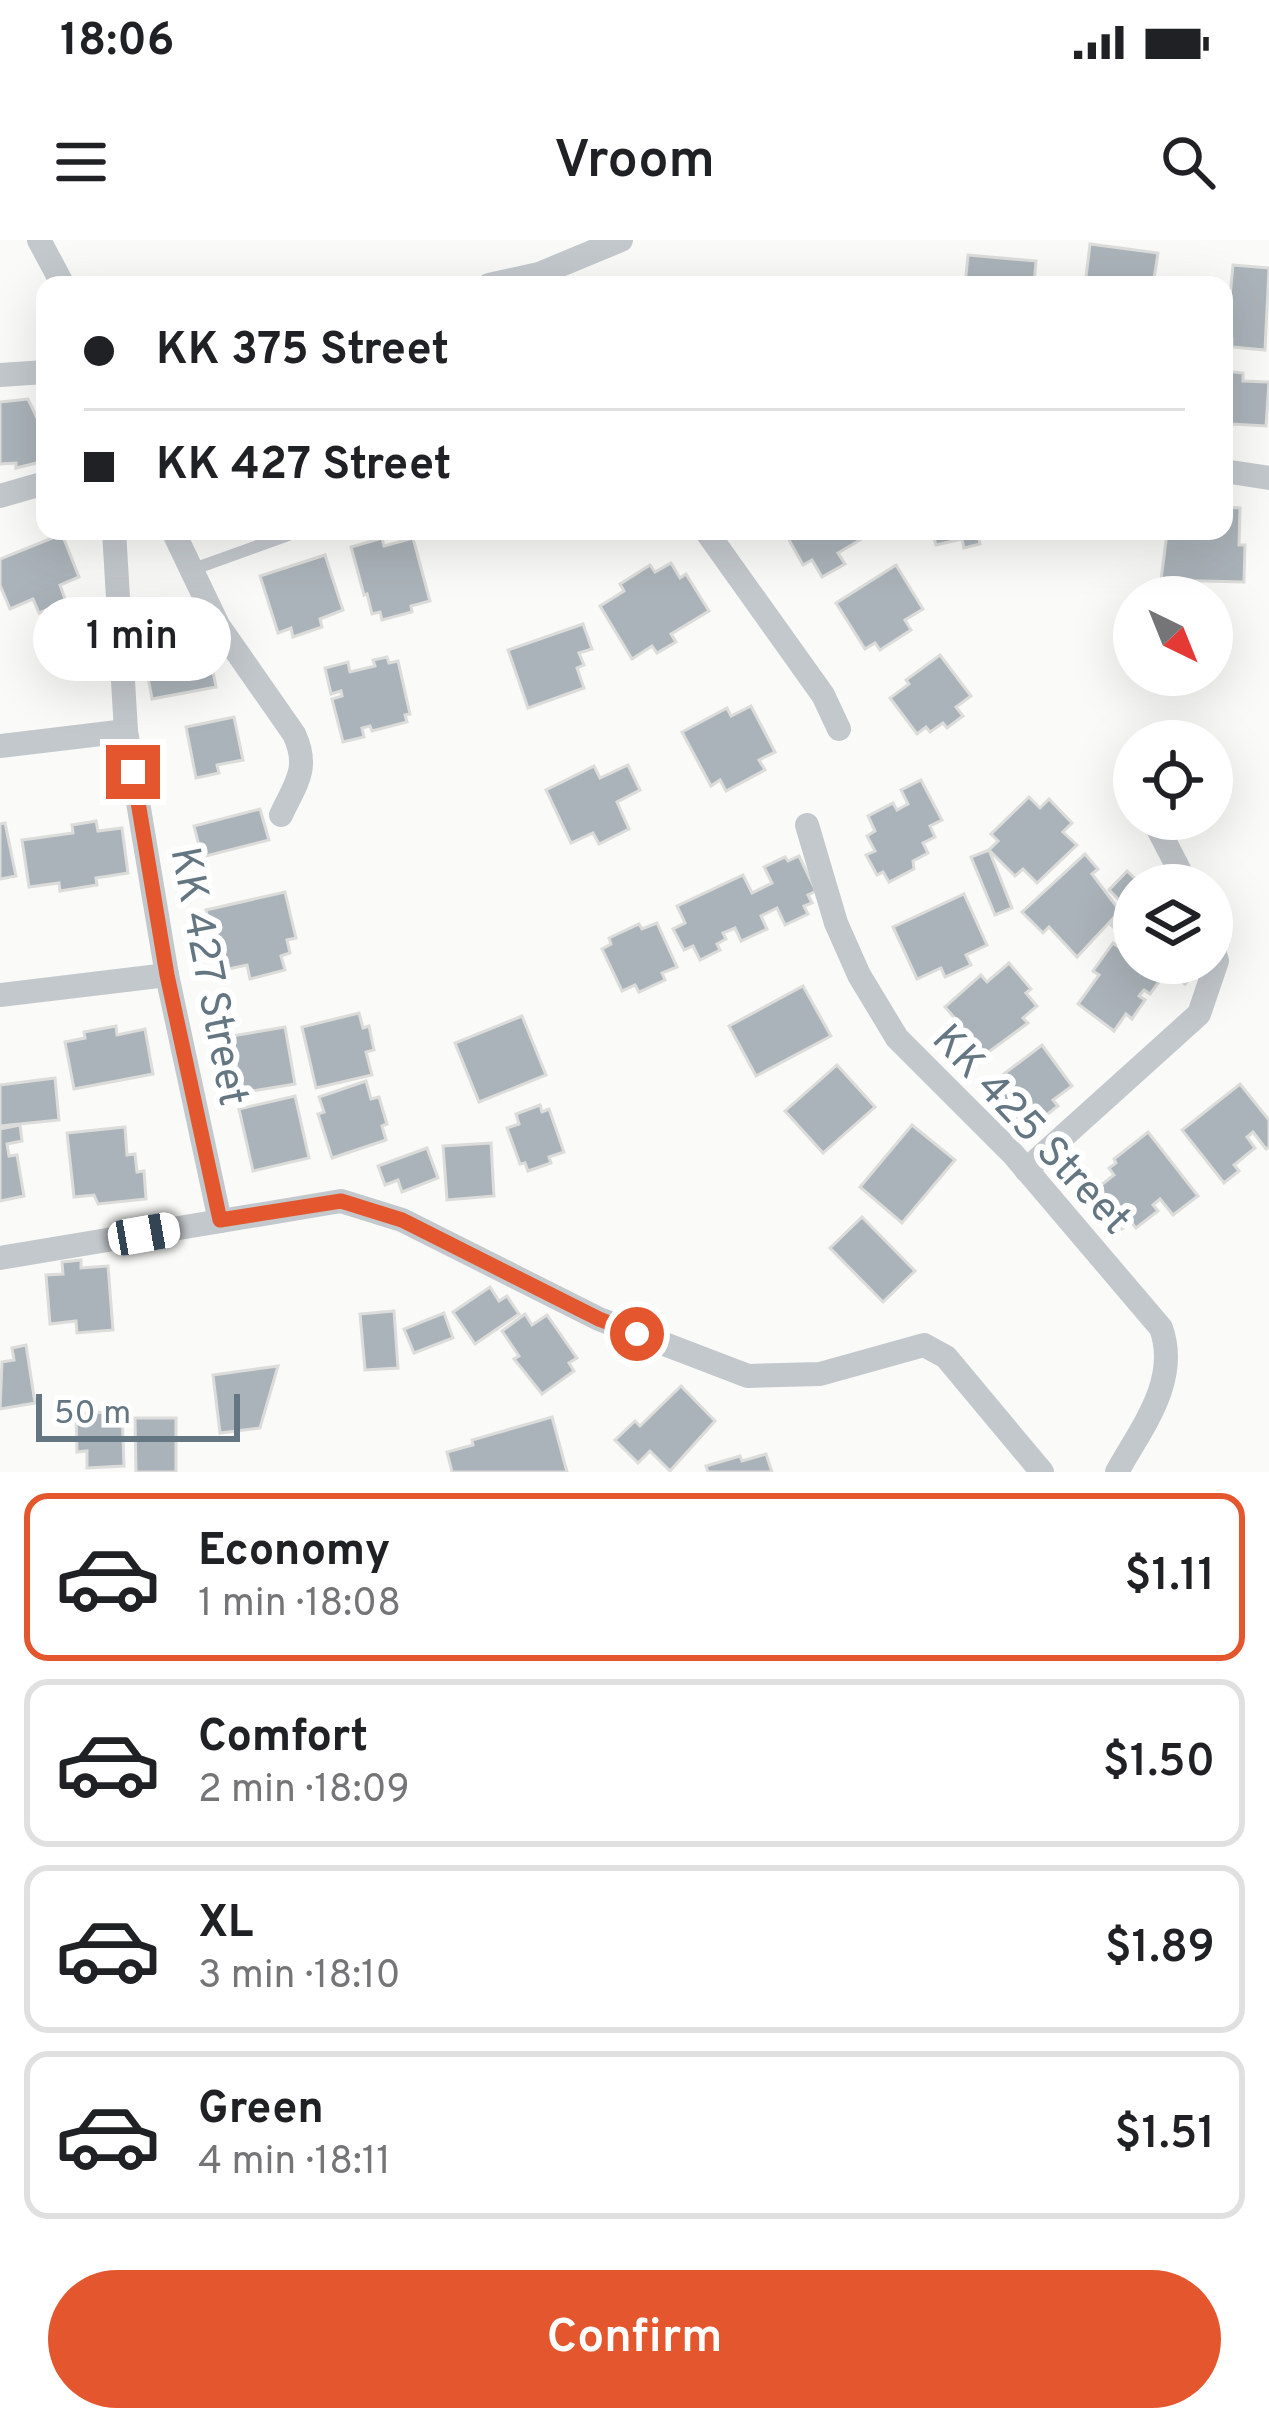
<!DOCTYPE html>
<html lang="en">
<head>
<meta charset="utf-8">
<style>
  body { margin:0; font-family:Overpass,sans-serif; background:#f6f6f6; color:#202124; height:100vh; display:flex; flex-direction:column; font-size:45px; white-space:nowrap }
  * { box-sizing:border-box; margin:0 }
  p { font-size:39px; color:#757577 }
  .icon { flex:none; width:66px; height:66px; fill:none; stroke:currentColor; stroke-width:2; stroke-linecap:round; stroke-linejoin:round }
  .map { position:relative; height:1232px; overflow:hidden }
  .drawer { display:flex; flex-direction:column; background:#fff; flex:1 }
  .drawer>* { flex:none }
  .top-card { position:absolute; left:36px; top:36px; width:1197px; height:264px; border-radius:24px; box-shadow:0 12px 48px #0002; display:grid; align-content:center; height:264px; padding:0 48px; background:#fff }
  .needle { width:78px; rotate:137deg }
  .buttons { position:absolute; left:1113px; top:336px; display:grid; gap:24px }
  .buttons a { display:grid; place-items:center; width:120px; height:120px; border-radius:50%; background:#fff; box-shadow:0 12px 48px #0002; font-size:60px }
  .scale { position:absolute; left:36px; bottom:30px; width:204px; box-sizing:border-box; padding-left:12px; border:6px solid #657683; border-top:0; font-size:33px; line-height:42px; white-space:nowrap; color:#657683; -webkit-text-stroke:9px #fff; paint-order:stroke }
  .end { position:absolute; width:54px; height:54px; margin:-27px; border:15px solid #e4572e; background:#fff; box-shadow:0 0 0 6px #fff }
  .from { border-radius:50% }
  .bubble { position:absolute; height:84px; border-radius:42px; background:#fff; box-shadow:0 12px 48px #0002; font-size:39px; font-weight:600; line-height:84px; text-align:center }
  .car { position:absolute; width:36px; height:72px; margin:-36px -18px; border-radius:15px; box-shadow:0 0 9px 3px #0007; background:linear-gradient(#fff 24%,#345 0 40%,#fff 0 76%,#345 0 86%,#fff 0) }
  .top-card b { display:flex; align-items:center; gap:42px; height:114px; font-size:45px }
  .top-card b+b { border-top:3px solid #e0e0e0 }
  .top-card i { width:30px; height:30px; background:#202124 }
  ul { padding:21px 0 0; list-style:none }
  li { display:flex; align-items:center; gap:36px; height:168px; margin:0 24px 18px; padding:0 24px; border:6px solid #e0e0e0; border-radius:24px }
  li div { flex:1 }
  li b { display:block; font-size:45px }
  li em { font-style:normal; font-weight:600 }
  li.selected { border-color:#e4572e }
  li>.icon { width:108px; height:108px; stroke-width:1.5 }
  .primary-button { display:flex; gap:24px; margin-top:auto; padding:24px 48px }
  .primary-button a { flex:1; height:138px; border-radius:72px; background:#e4572e; color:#fff; font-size:48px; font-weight:600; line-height:138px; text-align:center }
  .status { display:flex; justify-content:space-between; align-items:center; height:84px; padding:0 60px; background:#fff; direction:ltr }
  .status svg { height:33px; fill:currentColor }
  header { display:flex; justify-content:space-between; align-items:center; height:156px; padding:0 48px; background:#fff; font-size:54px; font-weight:600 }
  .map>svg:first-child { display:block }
  .building { fill:#aab3b9; stroke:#dcdcda; stroke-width:3 }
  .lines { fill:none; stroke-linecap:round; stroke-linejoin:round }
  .service { stroke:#c3c8cc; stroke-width:12 }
  .minor { stroke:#c3c8cc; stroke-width:24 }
  .route { stroke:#e4572e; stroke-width:15 }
  .labels { text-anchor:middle; stroke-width:12; stroke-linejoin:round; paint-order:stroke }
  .street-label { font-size:42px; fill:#657683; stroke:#fff }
</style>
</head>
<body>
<div class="status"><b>18:06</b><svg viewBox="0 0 49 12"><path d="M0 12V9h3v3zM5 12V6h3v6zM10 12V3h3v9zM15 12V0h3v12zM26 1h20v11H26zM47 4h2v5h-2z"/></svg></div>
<header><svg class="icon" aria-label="menu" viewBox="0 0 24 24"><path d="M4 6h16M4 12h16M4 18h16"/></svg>Vroom<svg class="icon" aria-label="search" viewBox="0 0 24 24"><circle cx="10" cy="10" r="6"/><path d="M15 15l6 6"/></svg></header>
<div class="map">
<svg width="1269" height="1232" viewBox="0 0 1269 1232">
  <rect width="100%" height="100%" fill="#fafaf8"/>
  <g class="building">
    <path d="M1090 4 1158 13 1153 45H1085Z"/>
    <path d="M968 15 1036 21 1034 45H965Z"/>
    <path d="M1233 25 1269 28 1265 110 1232 107V98L1224 97V56L1230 57Z"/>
    <path d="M1224 131 1243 133V141L1269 142 1266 186 1232 184 1231 192H1224Z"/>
    <path d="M28 159 40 184 45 221 16 228V223L0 224V162Z"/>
    <path d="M1224 267 1240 268 1239 305H1245L1244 342 1161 340 1167 293 1224 291Z"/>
    <path d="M784 291H875L838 313 845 324 822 337 812 320 803 325Z"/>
    <path d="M932 291H992L978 295 980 304 964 308 962 299 936 305Z"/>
    <path d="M62 294 79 337 60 345 66 362 39 373 33 359 10 369 0 345V319Z"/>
    <path d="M382 298 384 306 413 298 430 361 411 366 412 372 382 380 380 372 372 374 367 354 364 355 351 307Z"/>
    <path d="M325 315 343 370 320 379 322 387 293 397 291 388 278 393 260 336Z"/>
    <path d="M671 323 680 338 686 334 709 371 671 394 676 402 657 413 652 406 632 419 600 366 624 351 620 344 650 325 655 332Z"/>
    <path d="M896 325 923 369 905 380 911 390 880 410 875 403 865 409 836 363Z"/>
    <path d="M194 377 200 407 208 406 216 447 152 459 144 415 153 413 148 386Z"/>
    <path d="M583 384 592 409 579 413 584 425 577 428 584 448 528 468 508 410Z"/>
    <path d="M940 415 971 456 956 467 963 476 947 488 943 483 930 492 926 487 917 494 890 458 909 444 906 440Z"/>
    <path d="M387 417 389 423 398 421 410 474 405 475 407 482 372 491 370 486 362 488 364 497 343 502 332 459 342 456 341 451 331 454 325 428 348 422 350 432 375 426 373 420Z"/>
    <path d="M751 466 775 512 759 520 765 530 726 551 720 540 711 546 682 492 727 468 731 476Z"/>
    <path d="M234 477 243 520 217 525 219 533 196 538 186 487Z"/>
    <path d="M628 525 640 550 617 562 629 589 599 604 593 593 571 603 546 550 594 526 600 538Z"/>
    <path d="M921 540 942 580 930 586 935 597 923 603 928 613 913 621 914 629 889 642 883 632 877 635 866 615 875 611 867 596 875 591 868 576 893 563 897 570 908 564 901 550Z"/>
    <path d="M1029 557 1040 568 1049 559 1072 583 1063 592 1077 605 1037 643 1023 629 1015 636 989 610 998 601 991 594Z"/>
    <path d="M260 569 269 600 202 617 194 586Z"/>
    <path d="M96 581 98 591 122 588 128 633 96 638 97 645 60 651 59 643 29 647 22 600 73 593 72 585Z"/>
    <path d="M5 583 16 636 0 639V584Z"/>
    <path d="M989 610 1012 668 995 675 971 617Z"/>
    <path d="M1085 614 1098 629 1092 634 1120 671 1077 717 1049 687 1043 693 1022 672Z"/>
    <path d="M799 616 816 651 808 655 812 663 804 666 808 674 785 685 777 668 761 676 767 689 741 701 735 688 723 693 726 699 717 704 720 710 700 720 693 706 684 710 673 689 685 683 677 666 743 635 752 653 772 643 764 627 785 617 788 621Z"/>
    <path d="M1127 631 1142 645H1134V655L1124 665 1109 650Z"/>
    <path d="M285 652 296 698 287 700 290 713 281 716 285 730 250 739 247 725 219 731 206 670Z"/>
    <path d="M964 654 987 705 966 715 971 725 945 737 941 728 917 739 893 687Z"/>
    <path d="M1134 660V704L1133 706 1111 685Z"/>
    <path d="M657 683 677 727 662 733 665 740 639 752 635 745 622 751 602 709 611 704 609 698 639 684 642 689Z"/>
    <path d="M1113 703 1134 718V723H1141L1162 738 1150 754 1144 750 1139 756 1145 760 1132 779 1126 774 1114 791 1078 764 1099 735 1093 731Z"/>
    <path d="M1009 723 1031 749 1026 753 1037 766 1023 778 1028 783 986 814 945 767 981 735 987 742Z"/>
    <path d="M1160 723H1202L1185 744Z"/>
    <path d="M803 746 831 796 756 836 729 786Z"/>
    <path d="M359 773 363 788 369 786 374 810 366 812 372 835 316 848 302 787Z"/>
    <path d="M522 776 546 835 479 862 455 803Z"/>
    <path d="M116 786 117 795 145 789 153 834 74 849 65 802 85 798 84 792Z"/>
    <path d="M285 787 295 844 241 853 232 796Z"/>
    <path d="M1042 805 1072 846 1053 860 1058 866 1044 877 1039 870 1021 883 992 843Z"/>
    <path d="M837 825 875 867 823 913 785 871Z"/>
    <path d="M55 838 59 880 0 886V845Z"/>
    <path d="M366 841 371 859 379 857 387 884 382 886 386 900 332 918 318 874 324 872 319 857Z"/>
    <path d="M1240 844 1269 880V907L1266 909 1253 892 1247 897 1255 908 1234 925 1239 931 1224 943 1182 890Z"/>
    <path d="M295 856 309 918 253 931 239 869Z"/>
    <path d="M540 865 542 872 549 869 564 912 549 917 551 923 528 931 525 923 520 924 507 888 519 884 516 874Z"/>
    <path d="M20 885 22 901 7 904 9 916 17 915 24 956 0 961V889Z"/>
    <path d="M912 885 955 920 902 983 860 947Z"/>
    <path d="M125 887 127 915 135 914 137 932 144 931 146 959 98 964 94 955 74 957 67 893Z"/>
    <path d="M1148 892 1198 956 1173 975 1160 959 1153 965 1158 971 1136 988 1131 982 1119 991 1090 954 1114 935 1109 928 1116 923 1114 919Z"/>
    <path d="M491 903 494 956 447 960 443 906Z"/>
    <path d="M427 908 438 938 402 952 398 940 385 945 378 926Z"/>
    <path d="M862 977 915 1031 883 1062 830 1008Z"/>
    <path d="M81 1020V1028L108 1026 113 1090 77 1093 76 1081 50 1084 46 1035 63 1034 62 1022Z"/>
    <path d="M490 1047 499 1061 507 1056 519 1074 475 1104 453 1072Z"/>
    <path d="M394 1071 398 1128 365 1130 360 1074Z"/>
    <path d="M444 1073 453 1098 414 1113 404 1089Z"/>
    <path d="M525 1074 532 1085 547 1075 577 1118 569 1123 574 1131 542 1154 514 1119 519 1116 502 1091Z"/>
    <path d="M26 1105 35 1163 0 1169 2 1122 14 1120 12 1108Z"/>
    <path d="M278 1126 260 1188 220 1193 213 1135Z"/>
    <path d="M681 1146 715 1181 670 1231 650 1211 638 1223 615 1200 635 1181 640 1186Z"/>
    <path d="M122 1171 124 1226 87 1228V1211L77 1212 76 1174Z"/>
    <path d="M552 1177 567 1232H452L447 1212 473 1205 472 1200Z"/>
    <path d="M135 1178H176V1232H136Z"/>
    <path d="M766 1214 772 1232H708L706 1226 740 1216 742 1221Z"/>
  </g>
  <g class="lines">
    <path class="service" d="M191 330 299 291"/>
    <g class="minor">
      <path d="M39 0 63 45"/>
      <path d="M489 45 539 34 621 0"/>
      <path d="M0 135 45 132"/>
      <path d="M1224 231 1269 238"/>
      <path d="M0 256 45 243"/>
      <path d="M114 291 126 491 167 735 220 981"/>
      <path d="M173 291 218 385 294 494C310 528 296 543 281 575"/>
      <path d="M706 291 823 455 839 489"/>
      <path d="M0 506 126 491"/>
      <path d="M1133 545 1134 546"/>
      <path d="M1153 579 1187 645"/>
      <path d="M807 585 836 683 859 735 897 798 1013 914 1161 1088C1180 1141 1141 1188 1117 1232"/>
      <path d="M0 755 167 735"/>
      <path d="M1026 930 1199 774 1217 721 1212 703"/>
      <path d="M0 1018 341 961 402 980 599 1079 748 1136 820 1134 924 1105 946 1117 1042 1232"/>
    </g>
  </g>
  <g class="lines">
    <path class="route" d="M133 532 167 735 220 980 341 961 402 980 599 1079 637 1094"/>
  </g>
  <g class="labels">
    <g class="street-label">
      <text transform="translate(211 736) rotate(79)" y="15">KK 427 Street</text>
      <text transform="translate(1033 888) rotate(47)" y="15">KK 425 Street</text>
    </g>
  </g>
</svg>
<div class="buttons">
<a><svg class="needle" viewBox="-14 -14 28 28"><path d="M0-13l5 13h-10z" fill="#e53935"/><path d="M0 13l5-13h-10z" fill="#757577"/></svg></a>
<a><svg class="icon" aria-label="locate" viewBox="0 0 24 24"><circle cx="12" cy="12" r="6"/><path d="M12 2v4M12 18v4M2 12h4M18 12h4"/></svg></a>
<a><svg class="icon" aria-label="layers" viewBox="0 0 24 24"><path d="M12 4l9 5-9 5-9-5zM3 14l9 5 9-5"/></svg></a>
</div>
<div class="scale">50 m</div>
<i class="end from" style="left:637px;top:1094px"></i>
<i class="end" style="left:133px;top:532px"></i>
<div class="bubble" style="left:33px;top:357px;width:198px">1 min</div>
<i class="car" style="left:144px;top:994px;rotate:80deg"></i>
<div class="top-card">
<b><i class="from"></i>KK 375 Street</b>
<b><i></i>KK 427 Street</b>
</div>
</div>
<section class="drawer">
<ul>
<li class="selected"><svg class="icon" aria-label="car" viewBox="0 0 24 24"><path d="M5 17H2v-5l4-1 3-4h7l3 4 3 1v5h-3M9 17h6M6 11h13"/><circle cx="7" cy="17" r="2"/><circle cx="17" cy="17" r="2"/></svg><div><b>Economy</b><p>1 min · 18:08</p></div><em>$1.11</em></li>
<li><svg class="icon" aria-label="car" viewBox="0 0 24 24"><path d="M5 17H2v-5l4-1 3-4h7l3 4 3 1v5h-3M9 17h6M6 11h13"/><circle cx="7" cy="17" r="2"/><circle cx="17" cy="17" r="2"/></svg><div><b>Comfort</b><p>2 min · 18:09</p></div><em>$1.50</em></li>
<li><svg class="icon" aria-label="car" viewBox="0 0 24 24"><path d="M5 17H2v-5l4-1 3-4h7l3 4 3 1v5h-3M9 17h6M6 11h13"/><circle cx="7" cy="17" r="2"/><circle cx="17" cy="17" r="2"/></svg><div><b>XL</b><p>3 min · 18:10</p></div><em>$1.89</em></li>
<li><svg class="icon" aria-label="car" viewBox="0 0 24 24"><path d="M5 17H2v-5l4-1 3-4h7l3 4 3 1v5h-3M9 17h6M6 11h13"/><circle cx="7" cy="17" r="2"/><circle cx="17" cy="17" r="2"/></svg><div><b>Green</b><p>4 min · 18:11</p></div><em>$1.51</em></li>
</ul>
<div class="primary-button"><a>Confirm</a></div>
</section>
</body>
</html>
